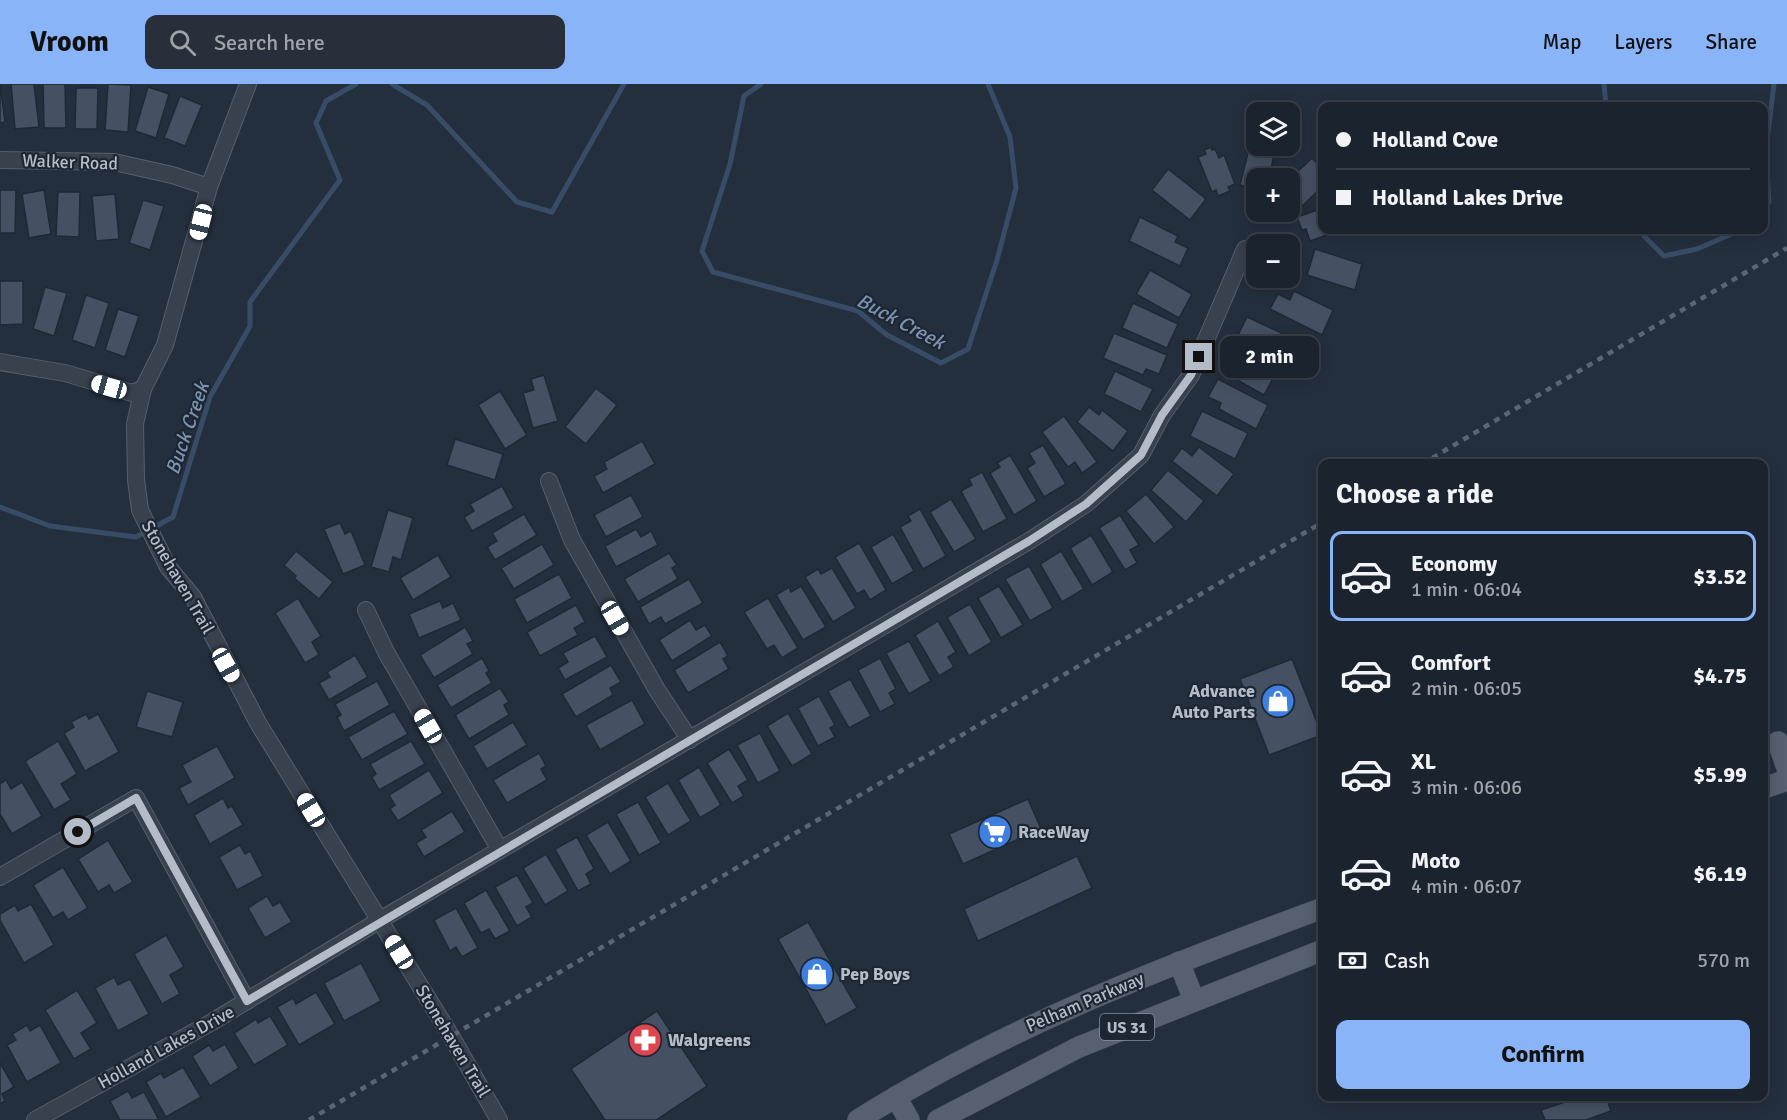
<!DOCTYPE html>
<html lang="en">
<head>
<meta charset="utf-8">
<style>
  body { margin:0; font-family:Signika,sans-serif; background:#282f3a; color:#f1f3f6; height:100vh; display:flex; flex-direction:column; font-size:22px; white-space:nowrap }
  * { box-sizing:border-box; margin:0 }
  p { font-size:20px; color:#a0a4aa }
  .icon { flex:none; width:33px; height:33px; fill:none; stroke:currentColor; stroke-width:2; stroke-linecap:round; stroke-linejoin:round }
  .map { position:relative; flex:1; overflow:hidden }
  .side { position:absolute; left:1318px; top:375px; width:450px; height:642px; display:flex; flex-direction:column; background:#1b232e; border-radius:12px; box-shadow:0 3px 15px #0003,0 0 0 2px #39404a }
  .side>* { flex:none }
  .guide { position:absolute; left:1318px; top:18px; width:450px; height:132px; border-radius:12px; box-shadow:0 3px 15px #0003,0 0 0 2px #39404a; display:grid; align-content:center; height:132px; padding:0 18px; background:#1b232e }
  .tools { position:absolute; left:1246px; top:18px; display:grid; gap:12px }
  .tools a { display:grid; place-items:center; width:54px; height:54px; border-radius:12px; background:#1b232e; box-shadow:0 3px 15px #0003,0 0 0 2px #39404a; font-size:30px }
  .end { position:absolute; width:27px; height:27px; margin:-14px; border:8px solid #b4bcc9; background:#111; box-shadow:0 0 0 3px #111 }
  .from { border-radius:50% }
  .bubble { position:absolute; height:42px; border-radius:12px; background:#1b232e; box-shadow:0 3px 15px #0003,0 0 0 2px #39404a; font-size:20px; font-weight:800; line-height:42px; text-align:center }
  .car { position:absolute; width:18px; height:36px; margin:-18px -9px; border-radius:8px; box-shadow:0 0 4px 2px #0007; background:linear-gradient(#fff 24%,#345 0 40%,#fff 0 76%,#345 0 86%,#fff 0) }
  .guide b { display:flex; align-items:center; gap:21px; height:57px; font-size:22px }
  .guide b+b { border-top:2px solid #39404a }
  .guide i { width:15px; height:15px; background:#f1f3f6 }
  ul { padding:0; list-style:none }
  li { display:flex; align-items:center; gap:18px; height:90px; margin:0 12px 9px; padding:0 6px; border:3px solid transparent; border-radius:12px }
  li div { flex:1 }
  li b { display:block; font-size:22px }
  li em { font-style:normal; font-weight:800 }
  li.current { border-color:#8ab4f8 }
  li>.icon { width:54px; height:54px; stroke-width:1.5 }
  h2 { padding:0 18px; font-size:27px; line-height:72px }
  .pay { display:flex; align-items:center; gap:15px; height:66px; padding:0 18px; font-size:22px }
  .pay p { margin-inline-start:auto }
  .button { display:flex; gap:12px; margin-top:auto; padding:12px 18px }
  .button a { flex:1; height:69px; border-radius:12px; background:#8ab4f8; color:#111; font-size:24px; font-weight:800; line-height:69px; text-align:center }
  header { display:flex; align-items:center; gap:36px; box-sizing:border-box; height:84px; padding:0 30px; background:#8ab4f8; color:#111 }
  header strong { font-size:28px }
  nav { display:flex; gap:33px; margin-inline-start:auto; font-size:21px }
  .search { width:420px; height:54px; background:#282f3a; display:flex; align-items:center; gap:15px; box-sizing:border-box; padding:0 21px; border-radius:12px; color:#a0a4aa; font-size:22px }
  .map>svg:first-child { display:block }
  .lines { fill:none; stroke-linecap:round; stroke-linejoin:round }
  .stream { stroke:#394c67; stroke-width:5 }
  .building { fill:#455162; stroke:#1f2835; stroke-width:1.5 }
  .minor-casing { stroke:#565f6c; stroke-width:18 }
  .major-casing { stroke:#414a57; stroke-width:22 }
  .minor { stroke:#38414e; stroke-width:16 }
  .major { stroke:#56606e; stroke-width:21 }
  .rail { stroke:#5a6575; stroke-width:4.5; stroke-dasharray:6 6; stroke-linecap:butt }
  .route { stroke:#b4bcc9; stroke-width:8 }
  .labels { text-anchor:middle; stroke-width:4.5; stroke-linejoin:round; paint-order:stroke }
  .shield { fill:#1d2633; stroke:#878f9c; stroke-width:1.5 }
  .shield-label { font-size:16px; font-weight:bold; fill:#b4bcc9 }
  .street-label { font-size:18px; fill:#b4bcc9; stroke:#1d2633 }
  .poi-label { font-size:18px; font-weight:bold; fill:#b4bcc9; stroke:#1d2633; text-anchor:start }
  .water-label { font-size:20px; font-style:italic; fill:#7c92b1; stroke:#1d2633 }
</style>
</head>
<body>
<header>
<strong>Vroom</strong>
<div class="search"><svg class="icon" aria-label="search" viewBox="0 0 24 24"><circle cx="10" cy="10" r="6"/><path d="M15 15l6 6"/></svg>Search here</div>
<nav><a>Map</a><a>Layers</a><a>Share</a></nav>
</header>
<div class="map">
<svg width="1787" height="1036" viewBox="0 0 1787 1036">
  <rect width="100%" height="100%" fill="#242f3e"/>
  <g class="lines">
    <g class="stream">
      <path d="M392 0 427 21 517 118 552 128 624 0"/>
      <path d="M761 0 744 12 730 80 702 167 713 188 858 227 887 251 941 279 968 265 997 176 1016 104 1010 53 988 0"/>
      <path d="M1604 0 1606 22"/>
      <path d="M1764 124 1769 118 1766 66 1774 0"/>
      <path d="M1638 146 1664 172 1697 165 1741 146"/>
      <path d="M0 423 50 442 136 453 173 433 210 313 250 242V218L340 96 316 39 326 17 356 0"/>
    </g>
  </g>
  <g class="building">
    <path d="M0 0 5 38 0 39Z"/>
    <path d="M11 0H34L39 43 15 45Z"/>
    <path d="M43 0H65L66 44H44Z"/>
    <path d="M108 0 131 1 128 48 105 46Z"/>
    <path d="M148 3 169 10 156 54 135 47Z"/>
    <path d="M76 4H98L97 45H75Z"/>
    <path d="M180 12 202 21 185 62 164 54Z"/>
    <path d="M1250 61 1275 67 1269 94H1257V105L1240 101Z"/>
    <path d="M1211 63 1212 66 1215 65 1219 74 1224 71 1235 100 1228 103 1230 107 1218 112 1216 106 1212 108 1198 73 1206 70 1204 66Z"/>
    <path d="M1312 74 1321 84 1323 82V102L1296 128 1290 121V95Z"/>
    <path d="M1168 85 1206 115 1190 136 1152 106Z"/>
    <path d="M0 106H16L15 149H0Z"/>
    <path d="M44 106 51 150 29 154 22 110Z"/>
    <path d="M58 108H80L79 153 56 152Z"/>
    <path d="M115 110 119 155 96 157 92 112Z"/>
    <path d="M143 116 164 122 150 166 129 159Z"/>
    <path d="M1323 124V146H1341L1310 157 1306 145 1302 146 1297 133Z"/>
    <path d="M1140 133 1178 152 1175 158 1188 164 1180 182 1129 157Z"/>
    <path d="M1315 165 1362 180 1355 206 1307 191Z"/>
    <path d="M1150 186 1192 210 1179 234 1136 210Z"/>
    <path d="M0 197H23V240L0 241Z"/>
    <path d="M45 203 67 209 54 252 33 245Z"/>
    <path d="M1294 207 1333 226 1322 251 1270 225 1278 210 1290 216Z"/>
    <path d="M86 211 109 219 95 264 72 256Z"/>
    <path d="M1133 219 1178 240 1167 264 1122 244Z"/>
    <path d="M118 225 139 232 125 273 105 266Z"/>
    <path d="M1247 233 1292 254 1280 278 1235 257Z"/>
    <path d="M1114 249 1167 271 1159 290 1146 285 1143 291 1103 274Z"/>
    <path d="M1234 263 1277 287 1264 311 1221 287Z"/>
    <path d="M1115 287 1153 305 1141 328 1104 310Z"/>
    <path d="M544 291 558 337 533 344 523 309 534 306 531 295Z"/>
    <path d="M1218 295 1268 321 1256 345 1219 325 1221 319 1208 313Z"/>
    <path d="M596 304 617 321 586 360 565 343Z"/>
    <path d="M500 307 527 351 505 365 478 321Z"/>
    <path d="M1089 323 1099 331 1102 326 1128 347 1113 367 1077 338Z"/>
    <path d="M1202 327 1248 349 1235 375 1190 352Z"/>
    <path d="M1064 332 1097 378 1082 389 1075 378 1068 383 1042 348Z"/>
    <path d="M455 355 503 370 495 396 447 381Z"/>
    <path d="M642 357 655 380 603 409 594 392 607 385 604 378Z"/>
    <path d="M1043 361 1066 400 1044 413 1027 384 1035 379 1029 369Z"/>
    <path d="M1199 363 1234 390 1217 412 1172 377 1182 364 1192 372Z"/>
    <path d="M1010 371 1037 417 1014 431 990 389 1000 383 997 379Z"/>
    <path d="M1168 386 1204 417 1186 438 1151 406Z"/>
    <path d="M982 388 1007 435 983 448 961 407 972 401 969 395Z"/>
    <path d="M502 402 514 424 472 447 464 433 474 427 470 420Z"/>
    <path d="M1146 410 1174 443 1154 460 1126 427Z"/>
    <path d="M631 411 643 433 606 453 594 431Z"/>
    <path d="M951 415 976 455 954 468 930 428Z"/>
    <path d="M920 425 946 472 923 485 900 443 911 437 908 432Z"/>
    <path d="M388 426 413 434 401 476 393 473 389 488 371 483Z"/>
    <path d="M524 430 537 451 495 476 487 463 497 457 492 449Z"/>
    <path d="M1120 431 1139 461 1130 466 1137 479 1125 486 1099 444Z"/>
    <path d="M340 439 345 450 351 447 365 481 343 490 324 445Z"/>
    <path d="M636 445 641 453 651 447 658 461 616 483 605 462Z"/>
    <path d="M893 450 914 487 892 500 871 463Z"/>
    <path d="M1091 451 1113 488 1092 501 1070 464Z"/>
    <path d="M859 459 886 506 870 516 864 506 857 510 835 473Z"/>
    <path d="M542 460 554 481 514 505 501 484Z"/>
    <path d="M296 467 333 498 319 515 294 494 296 492 284 481Z"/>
    <path d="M1061 467 1084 505 1062 518 1040 480Z"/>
    <path d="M669 469 677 481 672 484 678 495 638 518 624 495Z"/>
    <path d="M438 471 451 493 413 516 400 494Z"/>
    <path d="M1029 482 1053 524 1030 537 1005 495Z"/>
    <path d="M832 484 856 524 833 538 805 493 818 485 821 490Z"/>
    <path d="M559 490 572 514 527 539 514 515Z"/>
    <path d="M689 495 703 519 665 540 661 533 649 540 640 523Z"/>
    <path d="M801 502 826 543 803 556 776 511 789 503 791 508Z"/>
    <path d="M999 502 1023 541 1001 554 978 514Z"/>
    <path d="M298 514 321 552 312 558 319 571 305 579 275 529Z"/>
    <path d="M768 514 798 564 782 574 774 561 767 565 744 528Z"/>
    <path d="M440 517 443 524 453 519 461 536 419 554 409 530Z"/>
    <path d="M970 520 992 558 969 572 947 533Z"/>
    <path d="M576 521 585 538 574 544 578 551 540 572 527 548Z"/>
    <path d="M690 536 696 546 705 541 712 552 672 577 659 556Z"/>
    <path d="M938 537 956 568 948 573 954 583 939 592 915 551Z"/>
    <path d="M465 543 473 557 467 560 473 570 434 594 420 571Z"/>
    <path d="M595 552 607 573 565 596 558 584 568 578 563 569Z"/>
    <path d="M909 557 931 597 909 610 886 569Z"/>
    <path d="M720 558 728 572 723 575 729 585 688 609 674 586Z"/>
    <path d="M355 571 368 593 329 616 319 599 330 593 327 588Z"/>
    <path d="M482 574 489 587 486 589 492 599 451 624 437 601Z"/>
    <path d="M880 574 896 605 889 609 895 620 880 628 858 586Z"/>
    <path d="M1292 575 1322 651 1269 671 1240 595Z"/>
    <path d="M611 581 621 598 610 604 613 611 576 633 562 610Z"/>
    <path d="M850 595 871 632 849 644 828 607Z"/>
    <path d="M377 597 390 621 344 647 337 633 341 631 335 620Z"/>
    <path d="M500 604 509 618 504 621 509 631 469 655 455 631Z"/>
    <path d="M147 607 183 618 172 653 136 643Z"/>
    <path d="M819 612 835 641 830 644 835 653 818 662 798 624Z"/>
    <path d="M632 616 645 640 600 666 586 641Z"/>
    <path d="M394 627 408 650 362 676 348 653Z"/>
    <path d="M788 629 812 670 792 682 767 642Z"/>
    <path d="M86 630 89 635 98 630 119 668 85 687 64 649 74 643 71 638Z"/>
    <path d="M513 638 527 661 487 685 473 662Z"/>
    <path d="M760 649 780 687 758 699 737 661Z"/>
    <path d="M58 657 77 690 61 700 71 716 54 726 25 677Z"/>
    <path d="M411 657 425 680 379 706 372 693 376 690 370 680Z"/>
    <path d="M217 662 235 694 188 721 179 704 191 698 182 681Z"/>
    <path d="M729 665 748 696 738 702 744 712 732 719 707 679Z"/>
    <path d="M539 669 546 682 541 685 547 696 507 719 493 696Z"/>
    <path d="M699 683 721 721 700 734 678 696Z"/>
    <path d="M429 686 443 709 398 737 390 725 395 721 389 711Z"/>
    <path d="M6 696 11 705 22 698 42 732 12 750 0 730V700Z"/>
    <path d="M668 699 691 737 668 751 645 713Z"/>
    <path d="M223 714 228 724 232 722 243 741 210 760 194 731Z"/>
    <path d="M1028 715 1041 745 963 780 949 750Z"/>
    <path d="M638 718 661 759 639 771 616 730Z"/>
    <path d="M452 727 465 748 424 773 416 759 426 753 421 746Z"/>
    <path d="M608 738 631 777 610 790 586 751Z"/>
    <path d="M577 753 594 785 586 790 591 800 578 807 555 765Z"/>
    <path d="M108 756 133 798 114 809 109 801 98 808 78 775Z"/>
    <path d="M240 761 245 770 250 767 263 792 237 806 219 773Z"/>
    <path d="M546 770 568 807 545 821 523 784Z"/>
    <path d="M1077 772 1092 804 978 857 964 825Z"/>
    <path d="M63 783 88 824 68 836 63 828 53 834 33 801Z"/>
    <path d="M517 791 533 819 526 823 532 833 517 842 495 803Z"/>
    <path d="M486 806 510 847 495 855 489 845 481 849 464 819Z"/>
    <path d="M267 812 273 822 280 818 292 838 265 854 248 824Z"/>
    <path d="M31 820 54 861 24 879 0 836V830L15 821 18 827Z"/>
    <path d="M456 824 478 864 462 873 456 863 450 867 434 836Z"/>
    <path d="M808 838 857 924 826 941 778 855Z"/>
    <path d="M166 851 184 883 170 891 180 910 162 920 134 870Z"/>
    <path d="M361 879 381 917 344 937 324 899Z"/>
    <path d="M114 893 118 901 130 895 149 930 118 947 95 904Z"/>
    <path d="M77 906 97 939 81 949 91 965 74 975 45 926Z"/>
    <path d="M316 908 335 940 299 961 277 923 293 914 296 920Z"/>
    <path d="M657 927 707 1002 656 1036H605L571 985Z"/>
    <path d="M270 932 288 961 254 981 234 949 256 935 258 939Z"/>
    <path d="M27 941 30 947 40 941 61 979 27 998 7 961 16 956 12 950Z"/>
    <path d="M225 960 239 984 210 1002 192 972 209 961 213 967Z"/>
    <path d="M0 979 14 1003 2 1010 5 1017 0 1020Z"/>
    <path d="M183 983 201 1013 166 1033 146 998 161 989 164 994Z"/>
    <path d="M128 1007 132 1014 144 1008 159 1036H120L110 1017Z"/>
    <path d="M1583 1012H1606L1611 1027 1586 1036H1545L1541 1026Z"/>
  </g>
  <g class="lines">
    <g class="minor-casing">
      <g id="minor">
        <path d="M248 0 209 103 165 261 143 305 135 340 136 396 140 426 168 483 193 513 258 639 451 952 499 1036"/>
        <path d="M0 76 114 78 172 91 209 103"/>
        <path d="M0 278 65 289 132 309 143 305"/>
        <path d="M549 397 572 456 657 606 690 656"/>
        <path d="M366 526 386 568 500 766"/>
        <path d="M0 793 136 714 247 917"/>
        <path d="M35 1036 212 938 380 836 1029 457 1086 420 1141 371 1162 331 1191 291 1245 165"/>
      </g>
    </g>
    <g class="major-casing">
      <g id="major">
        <path d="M1778 658 1787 684"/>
        <path d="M1764 704 1787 696"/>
        <path d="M1179 878 1194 916"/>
        <path d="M896 1013 909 1036"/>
        <path d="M858 1036C1006 943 1160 884 1323 824"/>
        <path d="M938 1036 1079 963 1323 866"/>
      </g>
    </g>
    <use href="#minor" class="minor"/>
    <use href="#major" class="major"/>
    <g class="rail">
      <path d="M1422 380 1787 164"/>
      <path d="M309 1036 1323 438"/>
    </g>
  </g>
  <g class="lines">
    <path class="route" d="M78 748 136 714 247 917 1029 457 1086 420 1141 371 1162 331 1191 291 1199 273"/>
  </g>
  <defs>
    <g id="shop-disc" transform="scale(1.725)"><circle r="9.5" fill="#3f7fe0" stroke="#1d2633"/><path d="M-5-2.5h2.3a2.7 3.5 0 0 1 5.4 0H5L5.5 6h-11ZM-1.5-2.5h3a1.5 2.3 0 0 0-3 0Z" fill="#fff"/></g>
    <g id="supermarket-disc" transform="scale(1.725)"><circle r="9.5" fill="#3f7fe0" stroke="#1d2633"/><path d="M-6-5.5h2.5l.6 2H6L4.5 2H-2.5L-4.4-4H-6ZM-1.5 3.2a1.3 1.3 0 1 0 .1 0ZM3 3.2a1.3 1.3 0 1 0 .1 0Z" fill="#fff"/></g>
    <g id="pharmacy-disc" transform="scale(1.725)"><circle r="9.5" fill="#e0444e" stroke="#1d2633"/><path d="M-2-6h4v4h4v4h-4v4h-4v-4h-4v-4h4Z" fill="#fff"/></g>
  </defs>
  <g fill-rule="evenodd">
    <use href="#shop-disc" x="1278" y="617"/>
    <use href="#supermarket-disc" x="995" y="748"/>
    <use href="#shop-disc" x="817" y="890"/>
    <use href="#pharmacy-disc" x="645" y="956"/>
  </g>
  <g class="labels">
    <rect class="shield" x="1100" y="930" width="54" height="26" rx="4.5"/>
    <g class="shield-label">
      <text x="1127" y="949">US 31</text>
    </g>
    <g class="street-label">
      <text transform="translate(70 78) rotate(2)" y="6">Walker Road</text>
      <text transform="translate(178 493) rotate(60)" y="6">Stonehaven Trail</text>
      <text transform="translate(1085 918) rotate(-23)" y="6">Pelham Parkway</text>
      <text transform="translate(453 957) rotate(59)" y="6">Stonehaven Trail</text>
      <text transform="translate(166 963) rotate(-29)" y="6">Holland Lakes Drive</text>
    </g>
    <g class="poi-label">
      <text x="1255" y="613" text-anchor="end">Advance<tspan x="1255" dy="21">Auto Parts</tspan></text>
      <text x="1018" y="754">RaceWay</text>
      <text x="840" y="896">Pep Boys</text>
      <text x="668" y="962">Walgreens</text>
    </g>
    <g class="water-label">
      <text transform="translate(901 237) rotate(28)" y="7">Buck Creek</text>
      <text transform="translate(187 344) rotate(-71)" y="7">Buck Creek</text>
    </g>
  </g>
</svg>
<div class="tools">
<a><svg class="icon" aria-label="layers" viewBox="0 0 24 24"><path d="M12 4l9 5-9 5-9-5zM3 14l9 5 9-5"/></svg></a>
<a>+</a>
<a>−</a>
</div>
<i class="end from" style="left:78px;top:748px"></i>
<i class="end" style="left:1199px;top:273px"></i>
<div class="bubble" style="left:1220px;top:252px;width:99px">2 min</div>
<i class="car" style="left:201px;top:138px;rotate:194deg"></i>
<i class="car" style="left:109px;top:303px;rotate:286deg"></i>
<i class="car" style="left:615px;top:534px;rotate:150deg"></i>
<i class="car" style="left:226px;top:581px;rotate:151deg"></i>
<i class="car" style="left:428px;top:642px;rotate:330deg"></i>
<i class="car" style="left:311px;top:726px;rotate:329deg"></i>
<i class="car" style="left:399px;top:868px;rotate:328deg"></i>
<div class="guide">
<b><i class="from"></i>Holland Cove</b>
<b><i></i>Holland Lakes Drive</b>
</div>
<section class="side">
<h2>Choose a ride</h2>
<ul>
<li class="current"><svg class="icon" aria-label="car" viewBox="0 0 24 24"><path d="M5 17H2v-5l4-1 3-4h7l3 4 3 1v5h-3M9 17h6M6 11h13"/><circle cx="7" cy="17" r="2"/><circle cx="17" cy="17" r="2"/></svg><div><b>Economy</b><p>1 min · 06:04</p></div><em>$3.52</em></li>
<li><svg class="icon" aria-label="car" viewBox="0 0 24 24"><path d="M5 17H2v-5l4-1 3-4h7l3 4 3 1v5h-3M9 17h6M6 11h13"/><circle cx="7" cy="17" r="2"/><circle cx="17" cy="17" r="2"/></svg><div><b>Comfort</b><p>2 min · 06:05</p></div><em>$4.75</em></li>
<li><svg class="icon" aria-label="car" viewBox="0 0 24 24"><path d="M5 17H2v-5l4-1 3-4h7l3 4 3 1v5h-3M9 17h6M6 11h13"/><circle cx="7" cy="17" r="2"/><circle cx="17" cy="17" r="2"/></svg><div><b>XL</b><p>3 min · 06:06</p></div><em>$5.99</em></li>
<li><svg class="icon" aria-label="car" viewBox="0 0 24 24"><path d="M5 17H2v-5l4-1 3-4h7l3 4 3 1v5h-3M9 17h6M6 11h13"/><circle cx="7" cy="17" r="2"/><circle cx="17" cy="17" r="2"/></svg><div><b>Moto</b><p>4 min · 06:07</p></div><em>$6.19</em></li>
</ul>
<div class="pay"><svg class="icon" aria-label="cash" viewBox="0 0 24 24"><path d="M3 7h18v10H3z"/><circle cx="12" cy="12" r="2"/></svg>Cash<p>570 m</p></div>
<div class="button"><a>Confirm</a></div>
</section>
</div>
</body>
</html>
